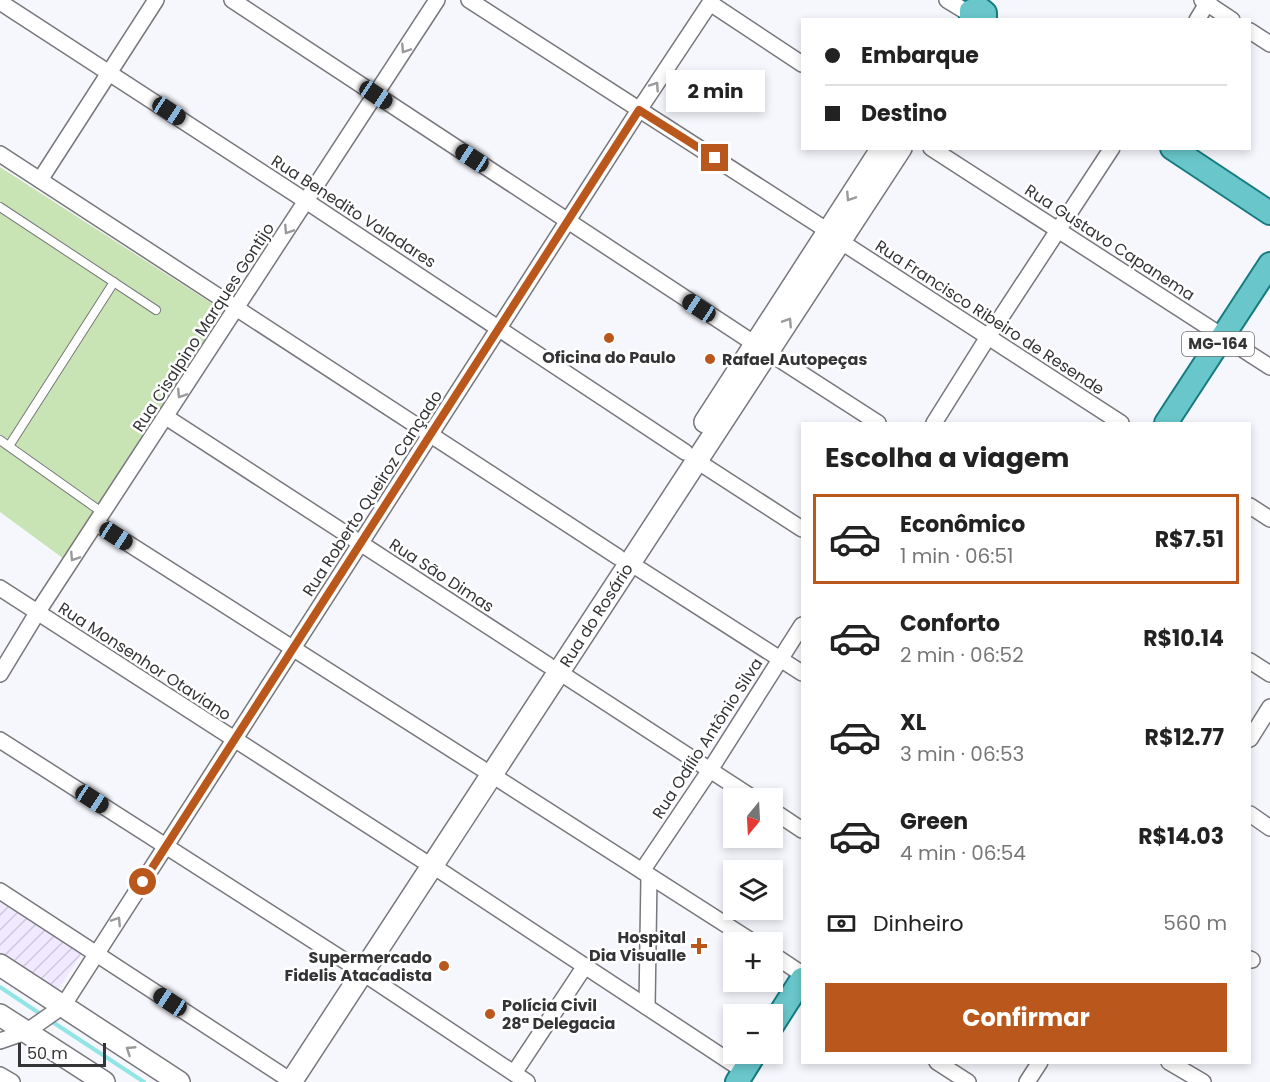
<!DOCTYPE html>
<html lang="pt">
<head>
<meta charset="utf-8">
<style>
  body { margin:0; font-family:Poppins,sans-serif; background:#f2f2f2; color:#222; height:100vh; display:flex; flex-direction:column; font-size:22px; white-space:nowrap }
  * { box-sizing:border-box; margin:0 }
  p { font-size:20px; color:#767676 }
  .icon { flex:none; width:33px; height:33px; fill:none; stroke:currentColor; stroke-width:2; stroke-linecap:round; stroke-linejoin:round }
  .map { position:relative; flex:1; overflow:hidden }
  .sheet { position:absolute; left:801px; top:422px; width:450px; height:642px; display:flex; flex-direction:column; background:#fff; border-radius:0px; box-shadow:0 3px 9px #0003 }
  .sheet>* { flex:none }
  .guide { position:absolute; left:801px; top:18px; width:450px; height:132px; border-radius:0px; box-shadow:0 3px 9px #0003; display:grid; align-content:center; height:132px; padding:0 24px; background:#fff }
  .needle { width:39px; rotate:198deg }
  .fabs { position:absolute; left:723px; top:788px; display:grid; gap:12px }
  .fabs a { display:grid; place-items:center; width:60px; height:60px; border-radius:0px; background:#fff; box-shadow:0 3px 9px #0003; font-size:30px }
  .scale { position:absolute; left:18px; bottom:15px; width:88px; box-sizing:border-box; padding-left:6px; border:3px solid #343436; border-top:0; font-size:16px; line-height:21px; white-space:nowrap; color:#343436; -webkit-text-stroke:4px #fff; paint-order:stroke }
  .end { position:absolute; width:27px; height:27px; margin:-14px; border:8px solid #ba571c; background:#fff; box-shadow:0 0 0 3px #fff }
  .from { border-radius:50% }
  .bubble { position:absolute; height:42px; border-radius:0px; background:#fff; box-shadow:0 3px 9px #0003; font-size:20px; font-weight:700; line-height:42px; text-align:center }
  .car { position:absolute; width:18px; height:36px; margin:-18px -9px; border-radius:8px; box-shadow:0 0 4px 2px #0007; background:linear-gradient(#222 24%,#8ab4d8 0 40%,#222 0 76%,#8ab4d8 0 86%,#222 0) }
  .guide b { display:flex; align-items:center; gap:21px; height:57px; font-size:22px }
  .guide b+b { border-top:2px solid #e0e0e0 }
  .guide i { width:15px; height:15px; background:#222 }
  ul { padding:0; list-style:none }
  li { display:flex; align-items:center; gap:18px; height:90px; margin:0 12px 9px; padding:0 12px; border:3px solid transparent; border-radius:0px }
  li div { flex:1 }
  li b { display:block; font-size:22px }
  li em { font-style:normal; font-weight:700 }
  li.active { border-color:#ba571c }
  li>.icon { width:54px; height:54px; stroke-width:1.5 }
  h2 { padding:0 24px; font-size:27px; line-height:72px }
  .pay { display:flex; align-items:center; gap:15px; height:66px; padding:0 24px; font-size:22px }
  .pay p { margin-inline-start:auto }
  .button { display:flex; gap:12px; margin-top:auto; padding:12px 24px }
  .button a { flex:1; height:69px; border-radius:0px; background:#ba571c; color:#fff; font-size:24px; font-weight:700; line-height:69px; text-align:center }
  .map>svg:first-child { display:block }
  .industrial { fill:url(#industrial-furrows) }
  .park { fill:#c9e4b4 }
  .lines { fill:none; stroke-linecap:round; stroke-linejoin:round }
  .stream { stroke:#91e5e6; stroke-width:4 }
  .lane-casing { stroke:#77777c; stroke-width:10 }
  .street-casing { stroke:#77777c; stroke-width:18 }
  .secondary-casing { stroke:#77777c; stroke-width:24 }
  .primary-casing { stroke:#157b80; stroke-width:26 }
  .lane { stroke:#fff; stroke-width:8 }
  .street { stroke:#fff; stroke-width:15 }
  .secondary { stroke:#fff; stroke-width:21 }
  .primary { stroke:#69c7cb; stroke-width:22 }
  .oneway { stroke:#9a9a9a }
  .route { stroke:#ba571c; stroke-width:8 }
  .poi-dot { fill:#ba571c; stroke:#fff; stroke-width:2 }
  .labels { text-anchor:middle; stroke-width:5; stroke-linejoin:round; paint-order:stroke }
  .shield { fill:#fff; stroke:#717172; stroke-width:1.5 }
  .shield-label { font-size:15px; font-weight:bold; fill:#343436 }
  .street-label { font-size:16px; fill:#343436; stroke:#fff }
  .poi-label { font-size:16px; font-weight:bold; fill:#343436; stroke:#fff; text-anchor:start }
</style>
</head>
<body>
<div class="map">
<svg width="1270" height="1082" viewBox="0 0 1270 1082">
  <defs>
    <pattern id="industrial-furrows" width="10" height="10" patternUnits="userSpaceOnUse" patternTransform="scale(1.5)"><rect width="10" height="10" fill="#f1e9ff"/><path d="M-1 1l2-2M0 10L10 0M9 11l2-2" fill="none" stroke="#cfc8db"/></pattern>
  </defs>
  <rect width="100%" height="100%" fill="#f6f7fd"/>
  <path class="industrial" d="M0 900 82 953 58 990 0 955Z"/>
  <path class="park" d="M0 167 222 310C174 396 116 475 64 559L0 512Z"/>
  <g class="lines">
    <g class="stream">
      <path d="M0 987 42 1015"/>
      <path d="M51 1021 144 1082"/>
    </g>
    <g class="lane-casing">
      <g id="lane">
        <path d="M0 207 156 310"/>
        <path d="M0 440 103 513"/>
        <path d="M9 446 114 282"/>
      </g>
    </g>
    <g class="street-casing">
      <g id="street">
        <path d="M232 0 755 344"/>
        <path d="M469 0 828 231"/>
        <path d="M947 0 970 14"/>
        <path d="M1202 0 1232 20"/>
        <path d="M0 2 306 201 685 452"/>
        <path d="M710 3 802 64"/>
        <path d="M1197 20 1209 0"/>
        <path d="M1250 31 1270 44"/>
        <path d="M931 148 1270 367"/>
        <path d="M0 154 618 557"/>
        <path d="M40 180 156 0"/>
        <path d="M840 241 1121 423"/>
        <path d="M768 352 878 423"/>
        <path d="M166 417 548 665"/>
        <path d="M934 423 988 337 1112 148"/>
        <path d="M697 461 802 529"/>
        <path d="M1250 506 1270 519"/>
        <path d="M96 523 481 768"/>
        <path d="M630 563 802 673"/>
        <path d="M0 588 422 860"/>
        <path d="M1250 661 1270 674"/>
        <path d="M559 672 753 798"/>
        <path d="M0 674 37 613 437 0"/>
        <path d="M1250 739 1270 707"/>
        <path d="M0 740 353 966"/>
        <path d="M492 775 753 942"/>
        <path d="M772 810 802 830"/>
        <path d="M1250 814 1270 828"/>
        <path d="M433 866 744 1071"/>
        <path d="M642 871 710 770 802 625"/>
        <path d="M0 891 282 1075"/>
        <path d="M772 954 802 974"/>
        <path d="M1250 959 1252 960"/>
        <path d="M363 973 527 1082"/>
        <path d="M647 1007 649 876"/>
        <path d="M0 1041 26 1032 63 1006 639 110 712 0"/>
        <path d="M937 1062 968 1082"/>
        <path d="M1169 1062 1203 1082"/>
        <path d="M514 1073 585 966"/>
        <path d="M0 1075 12 1082"/>
        <path d="M1027 1082 1040 1062"/>
      </g>
    </g>
    <g class="secondary-casing">
      <g id="secondary">
        <path d="M705 422 882 148"/>
        <path d="M0 965 179 1082"/>
        <path d="M0 1015 104 1082"/>
        <path d="M291 1082 901 148"/>
      </g>
    </g>
    <g class="primary-casing">
      <g id="primary">
        <path d="M971 20V11L979 8 985 13V20"/>
        <path d="M1172 148 1270 213"/>
        <path d="M1166 423 1270 264"/>
        <path d="M772 1026 802 979"/>
        <path d="M737 1082 755 1053"/>
      </g>
    </g>
    <use href="#lane" class="lane"/>
    <use href="#street" class="street"/>
    <use href="#secondary" class="secondary"/>
    <use href="#primary" class="primary"/>
  </g>
  <defs><path id="oneway-chevron" d="M-2-3.5L2.5 0L-2 3.5" fill="none" stroke-width="1.6" stroke-linecap="round" stroke-linejoin="round" transform="scale(1.5)"/></defs>
  <g class="oneway">
    <use href="#oneway-chevron" transform="translate(405 49) rotate(123)"/>
    <use href="#oneway-chevron" transform="translate(655 86) rotate(-56)"/>
    <use href="#oneway-chevron" transform="translate(850 197) rotate(123)"/>
    <use href="#oneway-chevron" transform="translate(288 230) rotate(123)"/>
    <use href="#oneway-chevron" transform="translate(788 322) rotate(-57)"/>
    <use href="#oneway-chevron" transform="translate(181 394) rotate(123)"/>
    <use href="#oneway-chevron" transform="translate(74 557) rotate(123)"/>
    <use href="#oneway-chevron" transform="translate(117 921) rotate(-57)"/>
    <use href="#oneway-chevron" transform="translate(130 1050) rotate(-147)"/>
  </g>
  <g class="lines">
    <path class="route" d="M143 882 639 110 715 158"/>
  </g>
  <g class="poi-dot">
    <circle cx="609" cy="338" r="6"/>
    <circle cx="710" cy="359" r="6"/>
    <path d="M696 937h6v6h6v6h-6v6h-6v-6h-6v-6h6z"/>
    <circle cx="444" cy="966" r="6"/>
    <circle cx="490" cy="1014" r="6"/>
  </g>
  <g class="labels">
    <rect class="shield" x="1182" y="332" width="72" height="24" rx="4.5"/>
    <g class="shield-label">
      <text x="1218" y="349">MG-164</text>
    </g>
    <g class="street-label">
      <text transform="translate(354 211) rotate(33)" y="6">Rua Benedito Valadares</text>
      <text transform="translate(1110 242) rotate(33)" y="6">Rua Gustavo Capanema</text>
      <text transform="translate(990 317) rotate(33)" y="6">Rua Francisco Ribeiro de Resende</text>
      <text transform="translate(203 327) rotate(-57)" y="6">Rua Cisalpino Marques Gontijo</text>
      <text transform="translate(372 493) rotate(-57)" y="6">Rua Roberto Queiroz Cançado</text>
      <text transform="translate(442 575) rotate(33)" y="6">Rua São Dimas</text>
      <text transform="translate(596 615) rotate(-57)" y="6">Rua do Rosário</text>
      <text transform="translate(145 661) rotate(33)" y="6">Rua Monsenhor Otaviano</text>
      <text transform="translate(707 738) rotate(-57)" y="6">Rua Odílio Antônio Silva</text>
    </g>
    <g class="poi-label">
      <text x="609" y="363" text-anchor="middle">Oficina do Paulo</text>
      <text x="722" y="365">Rafael Autopeças</text>
      <text x="686" y="943" text-anchor="end">Hospital<tspan x="686" dy="18">Dia Visualle</tspan></text>
      <text x="432" y="963" text-anchor="end">Supermercado<tspan x="432" dy="18">Fidelis Atacadista</tspan></text>
      <text x="502" y="1011">Polícia Civil<tspan x="502" dy="18">28ª Delegacia</tspan></text>
    </g>
  </g>
</svg>
<div class="fabs">
<a><svg class="needle" viewBox="-14 -14 28 28"><path d="M0-13l5 13h-10z" fill="#e53935"/><path d="M0 13l5-13h-10z" fill="#767676"/></svg></a>
<a><svg class="icon" aria-label="layers" viewBox="0 0 24 24"><path d="M12 4l9 5-9 5-9-5zM3 14l9 5 9-5"/></svg></a>
<a>+</a>
<a>−</a>
</div>
<div class="scale">50 m</div>
<i class="end from" style="left:143px;top:882px"></i>
<i class="end" style="left:715px;top:158px"></i>
<div class="bubble" style="left:666px;top:70px;width:99px">2 min</div>
<i class="car" style="left:376px;top:95px;rotate:124deg"></i>
<i class="car" style="left:169px;top:111px;rotate:123deg"></i>
<i class="car" style="left:472px;top:158px;rotate:303deg"></i>
<i class="car" style="left:699px;top:308px;rotate:303deg"></i>
<i class="car" style="left:116px;top:536px;rotate:123deg"></i>
<i class="car" style="left:92px;top:799px;rotate:123deg"></i>
<i class="car" style="left:170px;top:1002px;rotate:303deg"></i>
<div class="guide">
<b><i class="from"></i>Embarque</b>
<b><i></i>Destino</b>
</div>
<section class="sheet">
<h2>Escolha a viagem</h2>
<ul>
<li class="active"><svg class="icon" aria-label="car" viewBox="0 0 24 24"><path d="M5 17H2v-5l4-1 3-4h7l3 4 3 1v5h-3M9 17h6M6 11h13"/><circle cx="7" cy="17" r="2"/><circle cx="17" cy="17" r="2"/></svg><div><b>Econômico</b><p>1 min · 06:51</p></div><em>R$7.51</em></li>
<li><svg class="icon" aria-label="car" viewBox="0 0 24 24"><path d="M5 17H2v-5l4-1 3-4h7l3 4 3 1v5h-3M9 17h6M6 11h13"/><circle cx="7" cy="17" r="2"/><circle cx="17" cy="17" r="2"/></svg><div><b>Conforto</b><p>2 min · 06:52</p></div><em>R$10.14</em></li>
<li><svg class="icon" aria-label="car" viewBox="0 0 24 24"><path d="M5 17H2v-5l4-1 3-4h7l3 4 3 1v5h-3M9 17h6M6 11h13"/><circle cx="7" cy="17" r="2"/><circle cx="17" cy="17" r="2"/></svg><div><b>XL</b><p>3 min · 06:53</p></div><em>R$12.77</em></li>
<li><svg class="icon" aria-label="car" viewBox="0 0 24 24"><path d="M5 17H2v-5l4-1 3-4h7l3 4 3 1v5h-3M9 17h6M6 11h13"/><circle cx="7" cy="17" r="2"/><circle cx="17" cy="17" r="2"/></svg><div><b>Green</b><p>4 min · 06:54</p></div><em>R$14.03</em></li>
</ul>
<div class="pay"><svg class="icon" aria-label="cash" viewBox="0 0 24 24"><path d="M3 7h18v10H3z"/><circle cx="12" cy="12" r="2"/></svg>Dinheiro<p>560 m</p></div>
<div class="button"><a>Confirmar</a></div>
</section>
</div>
</body>
</html>
